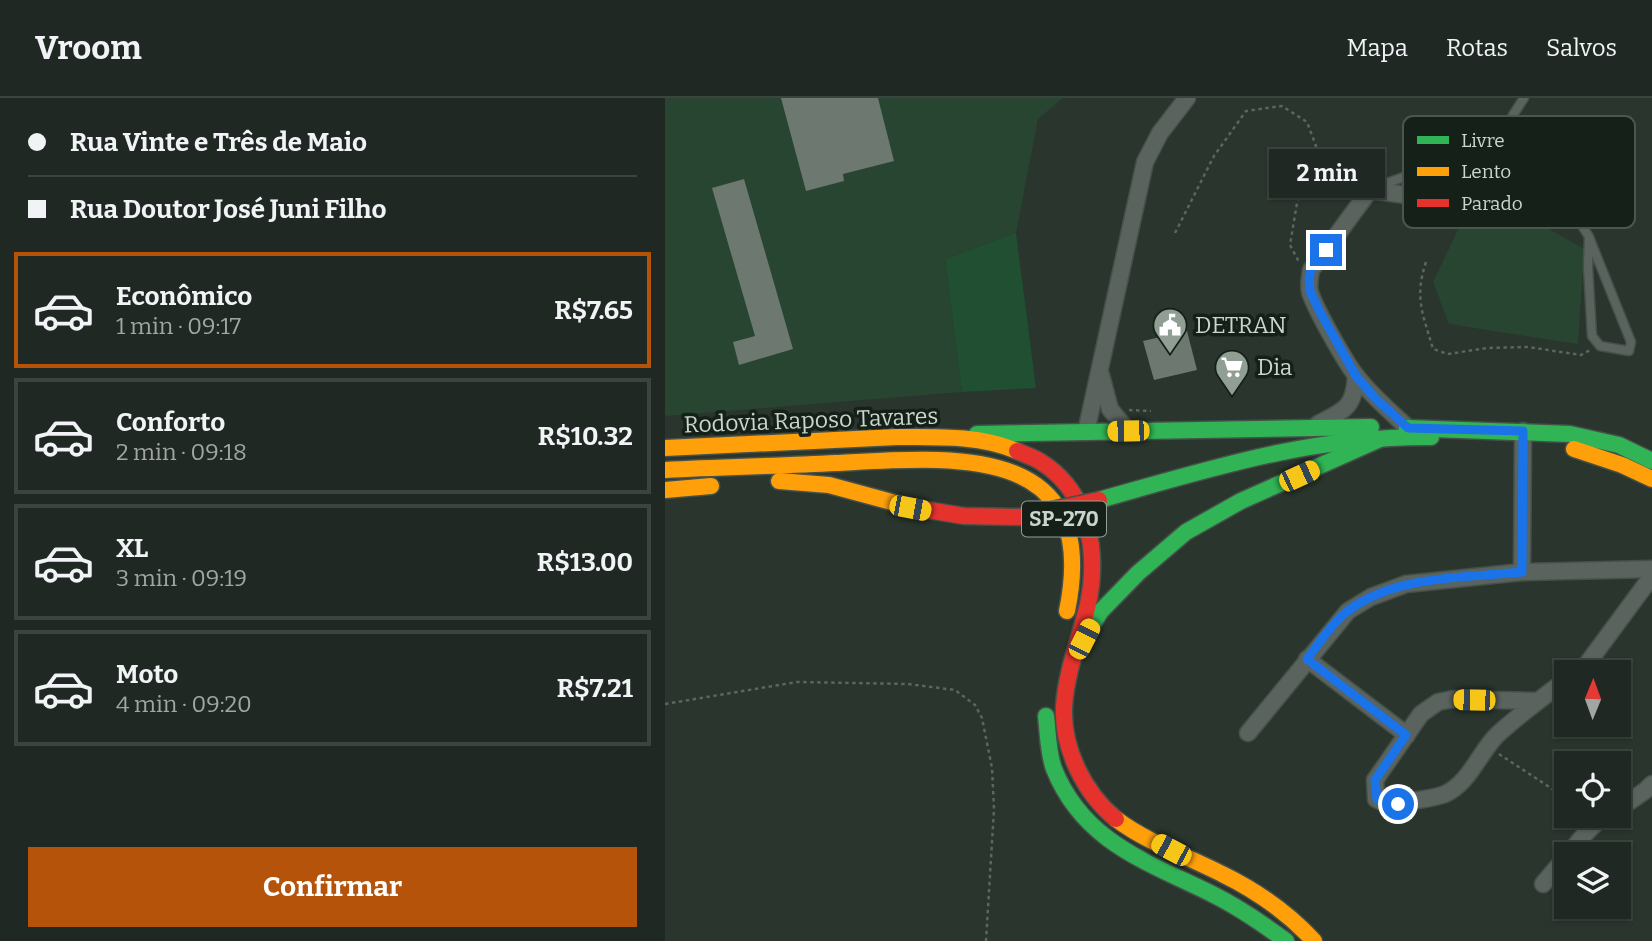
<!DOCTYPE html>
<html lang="pt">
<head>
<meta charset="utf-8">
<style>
  body { margin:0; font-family:Bitter,serif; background:#27302a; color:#f1f3f6; height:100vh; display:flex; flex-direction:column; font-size:26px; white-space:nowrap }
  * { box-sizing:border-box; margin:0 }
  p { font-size:23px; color:#a1a6a5 }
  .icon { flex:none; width:38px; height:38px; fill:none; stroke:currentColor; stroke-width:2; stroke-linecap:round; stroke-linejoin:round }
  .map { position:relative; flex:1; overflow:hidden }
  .details { display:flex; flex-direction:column; background:#1f2822; width:665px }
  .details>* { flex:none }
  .top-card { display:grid; align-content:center; height:154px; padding:0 28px; background:#1f2822 }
  .needle { width:46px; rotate:1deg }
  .fabs { position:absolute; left:889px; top:562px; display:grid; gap:14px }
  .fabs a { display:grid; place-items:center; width:77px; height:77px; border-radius:0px; background:#1f2822; box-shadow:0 2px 5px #0004,0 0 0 2px #3c4440; font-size:35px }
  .end { position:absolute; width:32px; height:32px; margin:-16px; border:9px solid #1a73e8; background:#fff; box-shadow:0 0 0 4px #fff }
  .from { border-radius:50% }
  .bubble { position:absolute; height:49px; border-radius:0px; background:#1f2822; box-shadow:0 2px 5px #0004,0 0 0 2px #3c4440; font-size:23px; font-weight:700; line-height:49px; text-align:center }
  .car { position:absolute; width:21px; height:42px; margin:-21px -10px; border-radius:9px; box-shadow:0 0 5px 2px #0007; background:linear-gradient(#f5c518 24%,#345 0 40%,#f5c518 0 76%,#345 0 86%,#f5c518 0) }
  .top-card b { display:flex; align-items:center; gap:24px; height:66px; font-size:26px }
  .top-card b+b { border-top:2px solid #3c4440 }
  .top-card i { width:18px; height:18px; background:#f1f3f6 }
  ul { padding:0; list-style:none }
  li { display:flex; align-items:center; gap:21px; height:116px; margin:0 14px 10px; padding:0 14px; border:4px solid #3c4440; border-radius:0px }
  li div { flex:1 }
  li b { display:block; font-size:26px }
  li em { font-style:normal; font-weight:700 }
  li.selected { border-color:#b45309 }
  li>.icon { width:63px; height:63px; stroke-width:1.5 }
  .button { display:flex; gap:14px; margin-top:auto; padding:14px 28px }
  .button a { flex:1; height:80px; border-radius:0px; background:#b45309; color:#fff; font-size:28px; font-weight:700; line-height:80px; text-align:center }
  header { display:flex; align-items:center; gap:42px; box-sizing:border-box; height:98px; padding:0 35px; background:#1f2822; border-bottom:2px solid #3c4440 }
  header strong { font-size:33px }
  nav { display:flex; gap:38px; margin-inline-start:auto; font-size:24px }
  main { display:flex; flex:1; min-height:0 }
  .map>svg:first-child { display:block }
  .built { fill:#284531 }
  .green { fill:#204f32 }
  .building { fill:#6d7870 }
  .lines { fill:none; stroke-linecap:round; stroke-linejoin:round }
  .lane-casing { stroke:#455049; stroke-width:11 }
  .street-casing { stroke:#455049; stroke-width:19 }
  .fast-casing { stroke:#455049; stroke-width:19 }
  .slow-casing { stroke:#455049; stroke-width:19 }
  .jam-casing { stroke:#455049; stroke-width:19 }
  .path { stroke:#5c655e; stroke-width:2.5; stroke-dasharray:3.5 3.5; stroke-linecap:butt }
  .lane { stroke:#5a635d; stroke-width:8 }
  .street { stroke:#5a635d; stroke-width:16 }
  .fast { stroke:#30b455; stroke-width:16 }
  .slow { stroke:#ff9f0a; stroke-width:16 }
  .jam { stroke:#e5322d; stroke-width:16 }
  .jam-bridge-casing { stroke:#455049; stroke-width:19; stroke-linecap:butt }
  .jam-bridge { stroke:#e5322d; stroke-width:16 }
  .route { stroke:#1a73e8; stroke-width:9 }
  .labels { text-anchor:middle; stroke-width:7; stroke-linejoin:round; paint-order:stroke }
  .shield { fill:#152018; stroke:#929f95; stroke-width:2 }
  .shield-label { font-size:21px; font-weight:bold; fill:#c8d6cb }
  .poi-label { font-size:23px; fill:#c8d6cb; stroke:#152018; text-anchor:start }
  .street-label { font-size:23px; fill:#c8d6cb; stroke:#152018 }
  .key { fill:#152018; stroke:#4b574e; stroke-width:2 }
  .key-label { font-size:19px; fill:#c8d6cb }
</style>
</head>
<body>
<header>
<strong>Vroom</strong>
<nav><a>Mapa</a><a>Rotas</a><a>Salvos</a></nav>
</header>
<main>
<section class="details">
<div class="top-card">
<b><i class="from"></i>Rua Vinte e Três de Maio</b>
<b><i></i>Rua Doutor José Juni Filho</b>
</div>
<ul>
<li class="selected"><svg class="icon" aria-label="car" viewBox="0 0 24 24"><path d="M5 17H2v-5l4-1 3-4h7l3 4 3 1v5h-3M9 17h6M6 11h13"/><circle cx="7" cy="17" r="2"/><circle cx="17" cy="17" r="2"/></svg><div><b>Econômico</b><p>1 min · 09:17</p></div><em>R$7.65</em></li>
<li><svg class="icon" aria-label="car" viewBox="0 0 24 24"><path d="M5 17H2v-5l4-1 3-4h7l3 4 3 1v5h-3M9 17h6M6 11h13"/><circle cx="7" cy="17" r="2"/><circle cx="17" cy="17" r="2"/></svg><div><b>Conforto</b><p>2 min · 09:18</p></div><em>R$10.32</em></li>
<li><svg class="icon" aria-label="car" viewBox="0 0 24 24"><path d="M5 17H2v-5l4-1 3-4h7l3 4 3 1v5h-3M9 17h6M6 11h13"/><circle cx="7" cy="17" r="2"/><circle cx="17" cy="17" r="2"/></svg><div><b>XL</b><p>3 min · 09:19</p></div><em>R$13.00</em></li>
<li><svg class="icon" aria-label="car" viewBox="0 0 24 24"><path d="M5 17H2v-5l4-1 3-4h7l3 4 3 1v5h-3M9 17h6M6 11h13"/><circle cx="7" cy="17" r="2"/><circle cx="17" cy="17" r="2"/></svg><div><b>Moto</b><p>4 min · 09:20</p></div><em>R$7.21</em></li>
</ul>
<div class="button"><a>Confirmar</a></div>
</section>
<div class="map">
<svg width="987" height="843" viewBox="0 0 987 843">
  <rect width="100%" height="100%" fill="#29352d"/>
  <g class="built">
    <path d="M0 0H398L373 21 351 135 280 161 297 294 0 318Z"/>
    <path d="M813 90 919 151 913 246 784 226 768 184Z"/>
  </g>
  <path class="green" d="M351 135 371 290 297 294 280 161Z"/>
  <g class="building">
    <path d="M116 0H213L229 63 178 76 179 83 141 93Z"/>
    <path d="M79 81 128 251 74 267 68 244 90 238 47 90Z"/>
    <path d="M522 233 532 272 489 282 478 243Z"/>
  </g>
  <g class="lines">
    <g class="lane-casing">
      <g id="lane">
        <path d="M753 74 765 63 769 54C791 45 814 58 836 48L848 17 859 0"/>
        <path d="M708 90 753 74 790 73 811 79 905 117 913 121 924 139"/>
        <path d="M924 139 966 244 964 253 935 248 927 238 923 169Z"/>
      </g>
    </g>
    <g class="street-casing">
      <g id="street">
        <path d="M436 277 445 311 463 333"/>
        <path d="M653 326C680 312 689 310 691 278"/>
        <path d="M743 330C726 314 707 298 693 280 681 266 650 210 645 194 643 187 645 179 646 172L705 92 762 100"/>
        <path d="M421 334 480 64 495 35 522 0"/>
        <path d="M857 474 858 333"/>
        <path d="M642 561 742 637"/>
        <path d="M912 574 922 566 987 478"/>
        <path d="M872 603 788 601 773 604 756 616 710 682 711 701C723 708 735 706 748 703 758 701 770 700 780 696 804 686 815 653 833 636 855 616 878 599 901 582"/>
        <path d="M583 635 683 513 706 499 741 486 857 474 987 471"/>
        <path d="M954 711 981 692 987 686"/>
        <path d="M904 756C915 742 926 726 942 718"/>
        <path d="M878 786 901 759"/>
      </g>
    </g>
    <g class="fast-casing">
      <g id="fast">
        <path d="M742 330 905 336 954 347 987 363"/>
        <path d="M312 336 706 329"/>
        <path d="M434 402C548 370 646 338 766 339"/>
        <path d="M420 538 436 513 473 475 521 434 576 403 715 341"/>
        <path d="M381 618C383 635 383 655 389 671 419 745 483 764 549 797 575 810 598 826 621 843"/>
      </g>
    </g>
    <g class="slow-casing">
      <g id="slow">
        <path d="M0 350 232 339C271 339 315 337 352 353"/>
        <path d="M909 351 957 367 987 381"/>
        <path d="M0 372C57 369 114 368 171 365 287 359 437 343 402 513"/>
        <path d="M114 383 164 387 245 409"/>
        <path d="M0 392 46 388"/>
        <path d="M451 721C483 745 522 758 557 776 592 793 623 815 649 843"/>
      </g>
    </g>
    <g class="jam-casing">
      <path id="jam" d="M352 353C360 357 369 359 376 364 424 394 434 454 423 506 415 540 401 574 399 609 397 650 419 695 451 721"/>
    </g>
    <g class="path">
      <path d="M510 135 549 58 581 13 617 8 642 24 651 48 632 105 625 147 634 164"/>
      <path d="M761 164C749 200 758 216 768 251L783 256 822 250 863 249 916 257 927 251"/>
      <path d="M464 312 486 313"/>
      <path d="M0 606 132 584 243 586 290 592 310 607 317 620 327 670 329 711 321 843"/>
      <path d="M834 656 901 700"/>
    </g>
    <use href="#lane" class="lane"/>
    <use href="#street" class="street"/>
    <use href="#fast" class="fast"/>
    <use href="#slow" class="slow"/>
    <use href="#jam" class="jam"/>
    <g class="jam-bridge-casing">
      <path id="jam-bridge" d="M245 409 299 418 354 419 434 402"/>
    </g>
    <use href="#jam-bridge" class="jam-bridge"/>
  </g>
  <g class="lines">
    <path class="route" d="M661 152 646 172 644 180 645 193 655 214 691 278 710 300 743 330 858 333 857 474C800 480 732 477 684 512 668 524 654 545 642 561L741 637 710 682 712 701 718 705 733 706"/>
  </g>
  <defs>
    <g id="civic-pin" transform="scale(1.75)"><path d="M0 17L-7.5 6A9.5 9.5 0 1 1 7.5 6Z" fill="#909e94" stroke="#152018"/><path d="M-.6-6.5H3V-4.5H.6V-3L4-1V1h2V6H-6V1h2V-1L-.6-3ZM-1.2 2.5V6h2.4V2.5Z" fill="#fff"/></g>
    <g id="supermarket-pin" transform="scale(1.75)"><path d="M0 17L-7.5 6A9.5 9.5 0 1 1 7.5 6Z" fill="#909e94" stroke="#152018"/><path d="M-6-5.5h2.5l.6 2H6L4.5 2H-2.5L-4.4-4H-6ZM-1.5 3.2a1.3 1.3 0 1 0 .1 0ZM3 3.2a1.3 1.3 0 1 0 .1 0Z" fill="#fff"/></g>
  </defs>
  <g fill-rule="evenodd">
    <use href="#civic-pin" x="505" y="227"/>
    <use href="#supermarket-pin" x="567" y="269"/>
  </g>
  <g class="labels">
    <rect class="shield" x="357" y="403.5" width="84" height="35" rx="5"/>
    <g class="shield-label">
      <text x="399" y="428">SP-270</text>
    </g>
    <g class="poi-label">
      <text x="530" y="235">DETRAN</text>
      <text x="592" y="277">Dia</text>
    </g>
    <g class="street-label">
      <text transform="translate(146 322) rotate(-2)" y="8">Rodovia Raposo Tavares</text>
    </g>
  </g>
  <rect x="738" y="18" width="232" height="112" rx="10" class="key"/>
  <rect x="752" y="38" width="32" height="8" fill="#30b455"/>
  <rect x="752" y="69" width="32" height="9" fill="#ff9f0a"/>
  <rect x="752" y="101" width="32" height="8" fill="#e5322d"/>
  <g class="key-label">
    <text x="796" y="49">Livre</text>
    <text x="796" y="80">Lento</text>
    <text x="796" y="112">Parado</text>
  </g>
</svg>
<div class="fabs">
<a><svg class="needle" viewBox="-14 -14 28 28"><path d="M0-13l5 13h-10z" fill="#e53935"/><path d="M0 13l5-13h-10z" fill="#a1a6a5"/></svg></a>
<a><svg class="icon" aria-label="locate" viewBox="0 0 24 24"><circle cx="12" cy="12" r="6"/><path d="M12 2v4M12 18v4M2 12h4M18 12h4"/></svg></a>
<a><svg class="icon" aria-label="layers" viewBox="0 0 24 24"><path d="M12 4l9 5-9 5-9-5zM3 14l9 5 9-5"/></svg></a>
</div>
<i class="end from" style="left:733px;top:706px"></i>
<i class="end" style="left:661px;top:152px"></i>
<div class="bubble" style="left:604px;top:51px;width:116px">2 min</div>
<i class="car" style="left:463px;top:333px;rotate:269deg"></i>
<i class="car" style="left:634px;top:378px;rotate:65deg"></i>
<i class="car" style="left:245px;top:410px;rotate:101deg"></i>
<i class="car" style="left:419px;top:541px;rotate:27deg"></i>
<i class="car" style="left:809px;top:602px;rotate:271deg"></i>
<i class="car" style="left:506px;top:752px;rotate:298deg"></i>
</div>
</main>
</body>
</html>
